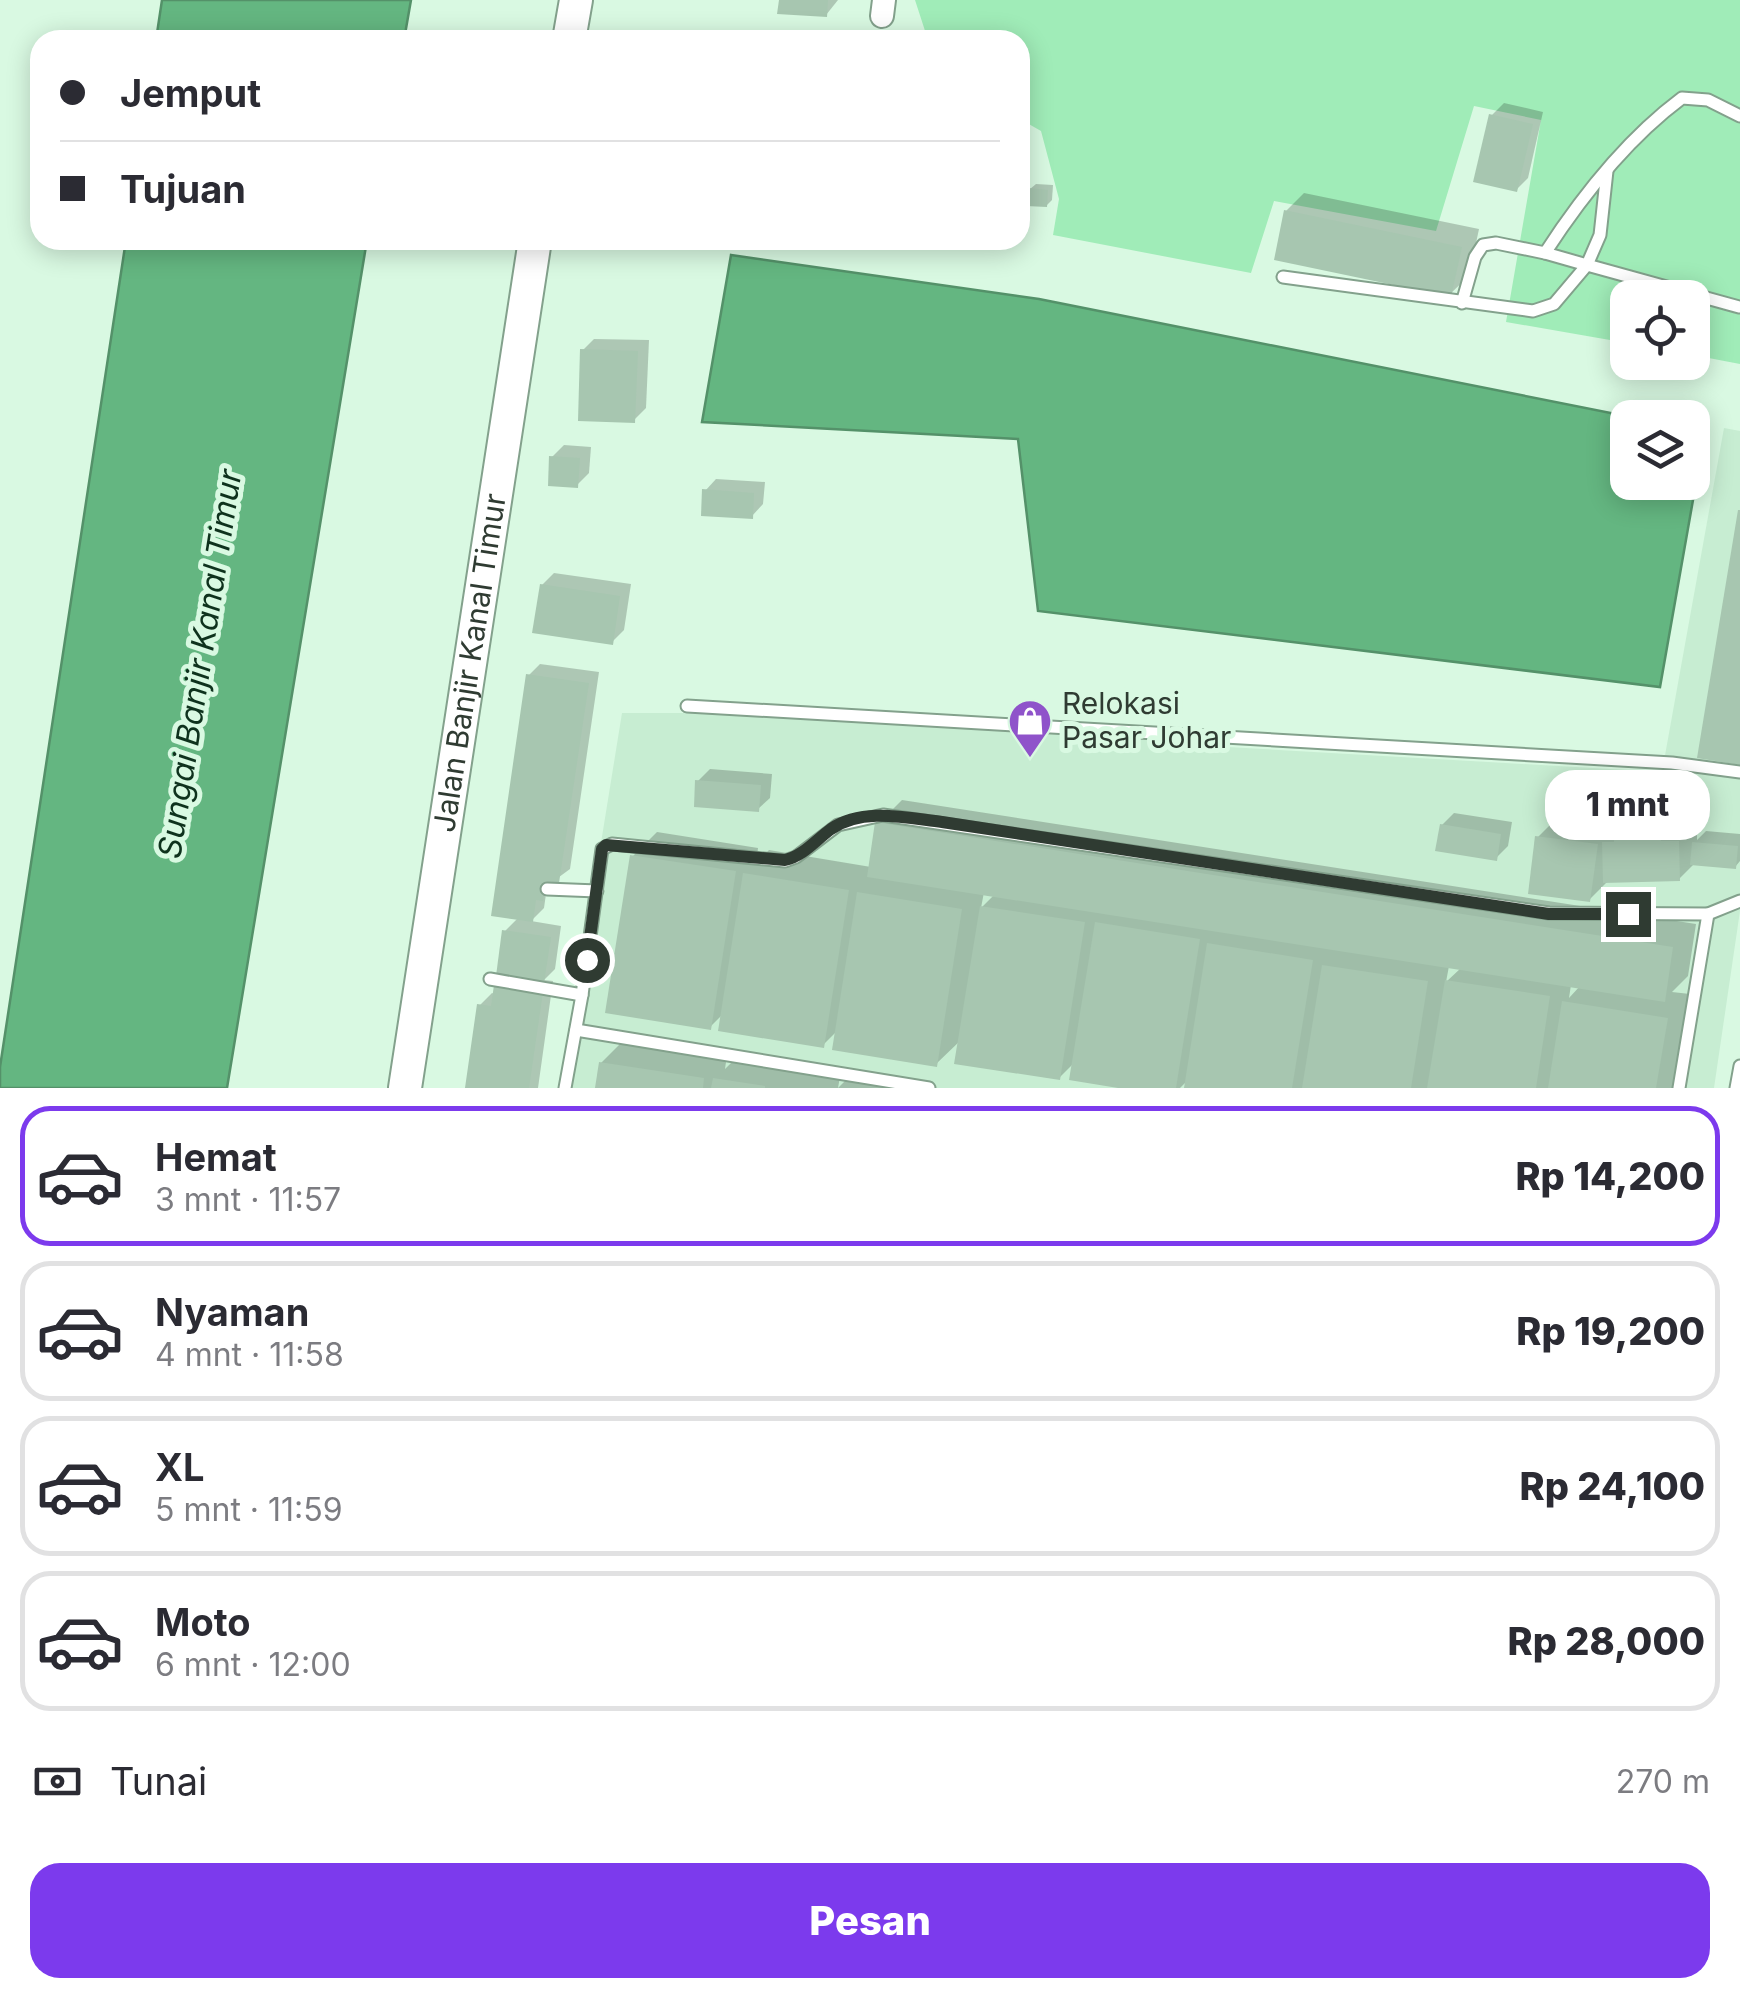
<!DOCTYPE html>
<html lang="id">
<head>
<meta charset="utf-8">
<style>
  body { margin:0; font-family:Inter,sans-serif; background:#f2f2f3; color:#2b2b33; height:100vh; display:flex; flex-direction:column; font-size:38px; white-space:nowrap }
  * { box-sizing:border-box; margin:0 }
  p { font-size:32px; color:#7c7c81 }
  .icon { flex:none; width:55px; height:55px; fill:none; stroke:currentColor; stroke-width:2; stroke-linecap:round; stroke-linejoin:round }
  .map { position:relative; height:1088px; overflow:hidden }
  .drawer { display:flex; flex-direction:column; background:#fff; flex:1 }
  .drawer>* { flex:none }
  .guide { position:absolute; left:30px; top:30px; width:1000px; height:220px; border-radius:30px; box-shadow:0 5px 25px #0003; display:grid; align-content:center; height:220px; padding:0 30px; background:#fff }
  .buttons { position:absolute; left:1610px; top:280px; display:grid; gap:20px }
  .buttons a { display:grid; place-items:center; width:100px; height:100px; border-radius:20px; background:#fff; box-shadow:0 5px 25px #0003; font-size:50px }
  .end { position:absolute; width:45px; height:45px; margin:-22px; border:12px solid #2f3b32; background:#fff; box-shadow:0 0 0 5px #fff }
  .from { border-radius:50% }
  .bubble { position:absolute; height:70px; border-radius:30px; background:#fff; box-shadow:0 5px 25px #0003; font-size:32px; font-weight:800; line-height:70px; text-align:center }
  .guide b { display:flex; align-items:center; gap:35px; height:95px; font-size:38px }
  .guide b+b { border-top:2px solid #e1e1e2 }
  .guide i { width:25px; height:25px; background:#2b2b33 }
  ul { padding:18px 0 0; list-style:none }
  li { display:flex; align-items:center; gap:30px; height:140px; margin:0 20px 15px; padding:0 10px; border:5px solid #e1e1e2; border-radius:30px }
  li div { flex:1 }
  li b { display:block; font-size:38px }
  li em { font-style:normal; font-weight:800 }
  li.current { border-color:#7c3aed }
  li>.icon { width:90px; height:90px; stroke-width:1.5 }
  .pay { display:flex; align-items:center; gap:25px; height:110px; padding:0 30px; font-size:38px }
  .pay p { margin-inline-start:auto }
  .cta { display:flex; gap:20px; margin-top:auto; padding:20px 30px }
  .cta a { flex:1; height:115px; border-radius:30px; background:#7c3aed; color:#fff; font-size:40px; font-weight:800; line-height:115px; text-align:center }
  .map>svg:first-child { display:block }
  .built { fill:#c7edd2 }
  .green { fill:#a0ecb8 }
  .water { fill:#64b681; stroke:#549169; stroke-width:2.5 }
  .shadow { fill:#0003; fill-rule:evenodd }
  .building { fill:#a7c6b0 }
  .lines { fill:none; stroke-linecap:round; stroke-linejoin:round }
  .lane-casing { stroke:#83a18c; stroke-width:15 }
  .street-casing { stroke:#83a18c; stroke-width:26 }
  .secondary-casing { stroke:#83a18c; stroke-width:36 }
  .lane { stroke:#fff; stroke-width:11 }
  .street { stroke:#fff; stroke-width:22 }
  .secondary { stroke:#fff; stroke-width:32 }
  .route { stroke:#2f3b32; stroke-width:12 }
  .labels { text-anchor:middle; stroke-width:10; stroke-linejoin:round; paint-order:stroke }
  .street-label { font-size:30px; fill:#2f3b32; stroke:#d9f9e2 }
  .poi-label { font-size:30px; fill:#2f3b32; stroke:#d9f9e2; text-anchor:start }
  .water-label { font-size:32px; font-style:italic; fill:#0e321d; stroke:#d9f9e2 }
</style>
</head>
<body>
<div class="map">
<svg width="1740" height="1088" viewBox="0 0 1740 1088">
  <rect width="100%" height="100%" fill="#d9f9e2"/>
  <path class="built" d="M1724 428 1740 431V911L1714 1088H566L595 880 622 713H835L1228 747 1662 772Z"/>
  <path class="green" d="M915 0H1740V364L1693 355 1692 298H1628L1627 343 1506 322 1541 120 1474 106 1436 231 1274 201 1251 273 1053 235 1059 199 1041 131 1020 119V40H928Z"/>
  <g class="water">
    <path d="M162 0H411L404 40H156Z"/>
    <path d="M126 240H367L227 1088H0V1067Z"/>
    <path d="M731 255 1039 299 1631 417 1628 418V482H1692L1693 430 1705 432 1660 687 1038 611 1018 439 702 422Z"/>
  </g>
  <g class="shadow">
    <path d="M781 0H838L826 15Z"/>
    <path d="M1504 103 1543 112 1528 178 1516 190 1492 115Z"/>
    <path d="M1036 184 1053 185 1052 200 1047 205 1030 189Z"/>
    <path d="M1304 193 1479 229 1469 276 1450 294 1286 211Z"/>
    <path d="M594 339 649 340 646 408 634 420 583 350Z"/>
    <path d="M564 445 591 447 589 473 577 485 552 457Z"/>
    <path d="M716 479 765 482 763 504 752 516 705 491Z"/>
    <path d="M554 573 631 584 624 630 612 642 542 585Z"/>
    <path d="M540 664 599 672 570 869 555 880 554 887 546 894 544 908 531 921 561 926 555 969 544 980 553 981 538 1088H467L480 1005 492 993 495 994 505 931 518 918 528 676Z"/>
    <path d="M710 769 772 774 770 798 758 809 698 781Z"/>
    <path d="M1676 795 1678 824H1697V840L1706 831 1740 834V861L1735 867 1695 863 1679 879 1609 880 1589 900 1538 837 1556 819 1615 827 1614 816 1632 798Z"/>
    <path d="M902 800 1696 924 1688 976 1672 992 1690 994 1675 1088H1186L1188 1080 1180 1088H1134L1072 1078 1075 1062 1059 1078 961 1040 936 1064 837 1031 823 1045 723 1014 710 1027 633 856 657 832 758 848 756 864 769 850 871 867 878 824ZM984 892 995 894 981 908ZM1449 966 1461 968 1446 982ZM1571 985 1580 986 1569 998Z"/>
    <path d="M1454 813 1512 822 1508 846 1496 858 1442 825Z"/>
    <path d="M625 1039 727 1055 725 1069 739 1055 841 1071 838 1088H597L601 1063Z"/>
    <path d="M851 1075 932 1088H838Z"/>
  </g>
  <g class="building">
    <path d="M779 0H828L827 17 777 14Z"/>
    <path d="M1489 114 1533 124 1517 192 1473 182Z"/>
    <path d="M1028 188 1048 190 1047 207 1026 206Z"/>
    <path d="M1284 210 1462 247 1451 297 1274 260Z"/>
    <path d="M580 349 638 351 635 423 578 421Z"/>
    <path d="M549 456 580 458 578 488 548 486Z"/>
    <path d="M702 489 754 493 753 519 701 516Z"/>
    <path d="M1738 510H1740V765L1697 758Z"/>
    <path d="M540 584 620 596 613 645 532 633Z"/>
    <path d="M526 674 589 683 559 883 546 881 543 901 536 900 533 922 491 916Z"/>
    <path d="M695 780 761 785 759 812 694 807Z"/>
    <path d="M1659 812 1661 841H1679L1680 881 1603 883 1602 842H1614L1612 815Z"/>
    <path d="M875 822 1673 947 1665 1002 867 877Z"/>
    <path d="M1440 824 1501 834 1497 861 1435 851Z"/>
    <path d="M1535 836 1598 844 1590 902 1528 894Z"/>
    <path d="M1692 842 1738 846 1736 869 1690 865Z"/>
    <path d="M630 855 736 871 711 1030 605 1013Z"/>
    <path d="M743 873 849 890 824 1048 718 1031Z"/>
    <path d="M857 892 962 909 937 1067 832 1050Z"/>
    <path d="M980 906 1085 922 1060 1080 954 1064Z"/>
    <path d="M1095 922 1200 939 1176 1088H1118L1069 1080Z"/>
    <path d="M502 930 551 937 544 983 496 976Z"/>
    <path d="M1207 943 1313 960 1292 1088H1184Z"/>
    <path d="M1322 965 1428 981 1411 1088H1302Z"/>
    <path d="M1445 980 1550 996 1536 1088H1427Z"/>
    <path d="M494 985 543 992 529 1088H465L477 1004 491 1006Z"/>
    <path d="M1562 1001 1668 1018 1656 1088H1548Z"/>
    <path d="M599 1062 704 1078 703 1088H595Z"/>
    <path d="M713 1078 765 1086V1088H711Z"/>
  </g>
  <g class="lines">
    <g class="lane-casing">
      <g id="lane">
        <path d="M1545 253 1587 265 1600 235 1607 171"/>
        <path d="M1283 277 1533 311 1554 304 1587 265 1739 307"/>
        <path d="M1462 303 1475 257 1483 245 1496 243 1545 253C1582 196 1627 139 1682 98L1708 100 1740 116"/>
        <path d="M687 706 1672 763 1740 772"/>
        <path d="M547 889 597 891"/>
        <path d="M490 979 582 995"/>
        <path d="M576 1030 929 1088"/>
        <path d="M565 1088 582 995 602 849 612 844 785 861 796 857 838 825 883 815 1549 913 1708 914 1740 901"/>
        <path d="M1679 1088 1708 914"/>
        <path d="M1736 1088 1740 1066"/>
      </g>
    </g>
    <g class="street-casing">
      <path id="street" d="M882 16 884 0"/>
    </g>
    <g class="secondary-casing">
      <g id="secondary">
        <path d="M569 40 576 0"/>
        <path id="s1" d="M405 1088 535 240"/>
      </g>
    </g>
    <use href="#lane" class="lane"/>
    <use href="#street" class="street"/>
    <use href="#secondary" class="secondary"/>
  </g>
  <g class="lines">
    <path class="route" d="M587 960 602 849 606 845 785 860C803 856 816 840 831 829 863 807 907 818 942 822L1549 914H1628"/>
  </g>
  <defs>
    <g id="shop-pin" transform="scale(2.25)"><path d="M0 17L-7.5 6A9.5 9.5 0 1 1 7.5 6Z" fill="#8f53ca" stroke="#d9f9e2"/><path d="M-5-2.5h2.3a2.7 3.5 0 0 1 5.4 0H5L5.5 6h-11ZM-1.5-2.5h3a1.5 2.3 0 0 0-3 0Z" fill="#fff"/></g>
  </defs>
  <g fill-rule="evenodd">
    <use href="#shop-pin" x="1030" y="721"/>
  </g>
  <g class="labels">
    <g class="street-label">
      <text dy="10" stroke="none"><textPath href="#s1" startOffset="430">Jalan Banjir Kanal Timur</textPath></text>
    </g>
    <g class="poi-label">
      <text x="1062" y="714">Relokasi<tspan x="1062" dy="34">Pasar Johar</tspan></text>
    </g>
    <g class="water-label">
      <text transform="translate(200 664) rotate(-81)" y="11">Sungai Banjir Kanal Timur</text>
    </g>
  </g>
</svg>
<div class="buttons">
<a><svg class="icon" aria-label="locate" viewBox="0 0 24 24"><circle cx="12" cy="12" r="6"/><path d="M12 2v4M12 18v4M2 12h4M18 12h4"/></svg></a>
<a><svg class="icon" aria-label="layers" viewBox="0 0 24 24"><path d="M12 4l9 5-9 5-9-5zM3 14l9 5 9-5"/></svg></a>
</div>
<i class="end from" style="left:587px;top:960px"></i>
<i class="end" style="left:1628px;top:914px"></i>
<div class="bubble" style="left:1545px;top:770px;width:165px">1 mnt</div>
<div class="guide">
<b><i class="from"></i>Jemput</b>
<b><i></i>Tujuan</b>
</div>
</div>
<section class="drawer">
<ul>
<li class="current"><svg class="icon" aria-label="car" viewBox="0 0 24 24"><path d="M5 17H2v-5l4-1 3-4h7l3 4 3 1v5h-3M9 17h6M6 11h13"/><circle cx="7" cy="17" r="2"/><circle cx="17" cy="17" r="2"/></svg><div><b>Hemat</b><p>3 mnt · 11:57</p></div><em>Rp 14,200</em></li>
<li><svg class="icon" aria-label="car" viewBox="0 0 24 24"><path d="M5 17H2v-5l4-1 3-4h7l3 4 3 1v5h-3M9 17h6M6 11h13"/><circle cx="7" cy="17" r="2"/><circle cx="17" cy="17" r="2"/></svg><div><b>Nyaman</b><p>4 mnt · 11:58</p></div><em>Rp 19,200</em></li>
<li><svg class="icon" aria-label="car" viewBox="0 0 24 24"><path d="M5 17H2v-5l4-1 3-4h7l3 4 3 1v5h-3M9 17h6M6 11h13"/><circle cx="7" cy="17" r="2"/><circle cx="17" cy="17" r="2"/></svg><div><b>XL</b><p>5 mnt · 11:59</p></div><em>Rp 24,100</em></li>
<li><svg class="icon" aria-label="car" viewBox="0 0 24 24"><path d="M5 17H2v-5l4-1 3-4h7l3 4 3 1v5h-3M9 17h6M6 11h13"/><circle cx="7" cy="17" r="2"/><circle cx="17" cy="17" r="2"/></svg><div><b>Moto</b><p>6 mnt · 12:00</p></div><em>Rp 28,000</em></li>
</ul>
<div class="pay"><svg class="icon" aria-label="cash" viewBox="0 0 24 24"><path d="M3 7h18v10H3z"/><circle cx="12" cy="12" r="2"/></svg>Tunai<p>270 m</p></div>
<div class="cta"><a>Pesan</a></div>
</section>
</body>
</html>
